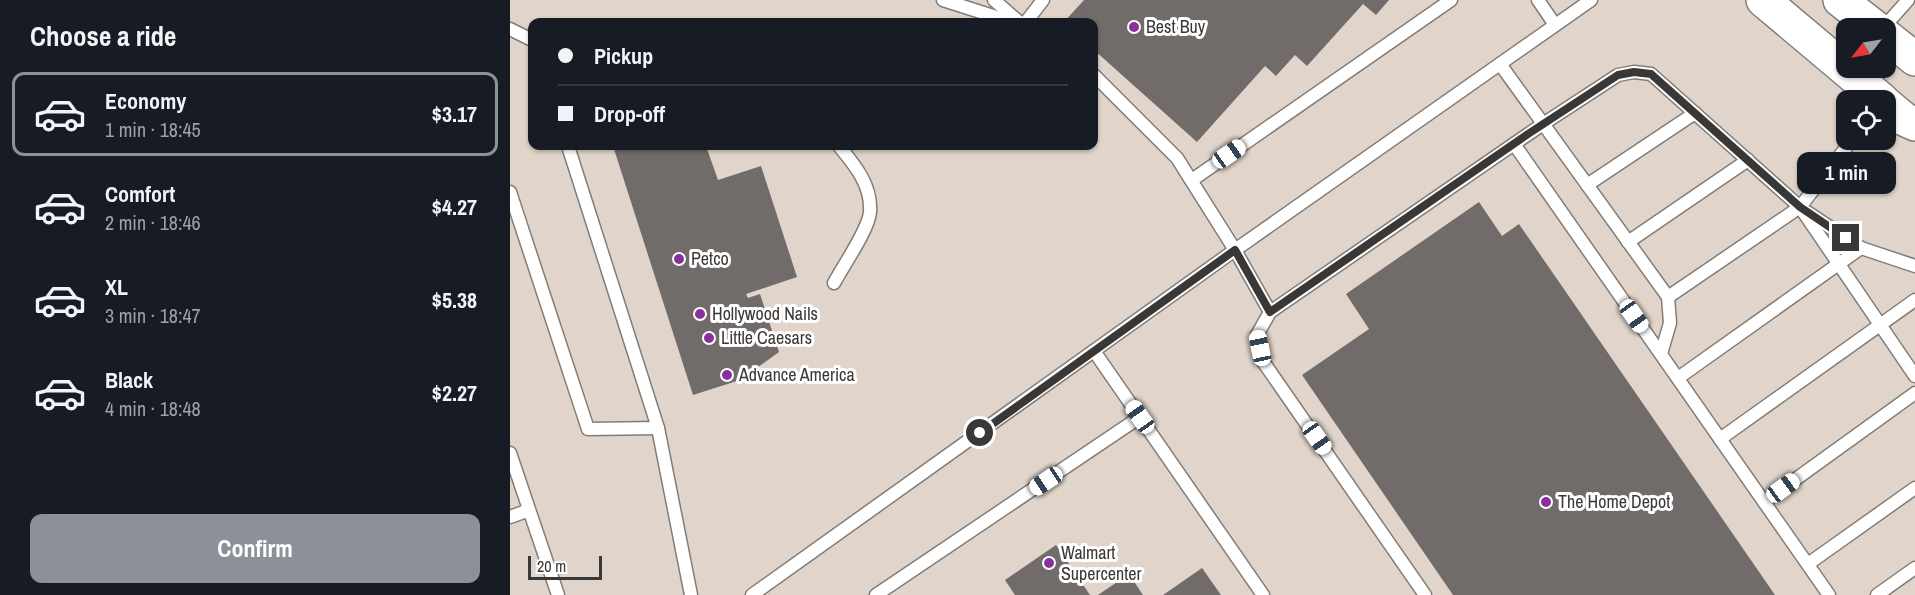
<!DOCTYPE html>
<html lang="en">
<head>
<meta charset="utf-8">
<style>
  body { margin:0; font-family:"Archivo Narrow",sans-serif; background:#242831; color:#f1f3f6; height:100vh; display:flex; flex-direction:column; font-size:22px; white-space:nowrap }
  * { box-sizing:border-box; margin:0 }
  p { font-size:20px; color:#9ea1a6 }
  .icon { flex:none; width:33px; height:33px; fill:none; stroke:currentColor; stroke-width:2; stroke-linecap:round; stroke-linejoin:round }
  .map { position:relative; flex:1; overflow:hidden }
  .panel { display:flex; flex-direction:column; background:#171b24; width:510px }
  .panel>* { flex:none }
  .guide { position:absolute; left:18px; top:18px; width:570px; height:132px; border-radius:12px; box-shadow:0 2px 4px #0004; display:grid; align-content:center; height:132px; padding:0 30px; background:#171b24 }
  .needle { width:39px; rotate:239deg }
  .controls { position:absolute; left:1326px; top:18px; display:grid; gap:12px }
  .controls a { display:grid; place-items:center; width:60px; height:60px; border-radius:12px; background:#171b24; box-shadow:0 2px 4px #0004; font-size:30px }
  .scale { position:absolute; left:18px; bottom:15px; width:74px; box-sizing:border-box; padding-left:6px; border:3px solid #3a3836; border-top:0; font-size:16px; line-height:21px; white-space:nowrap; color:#3a3836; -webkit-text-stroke:4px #fff; paint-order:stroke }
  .end { position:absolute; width:27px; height:27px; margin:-14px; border:8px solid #3a3836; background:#fff; box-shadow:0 0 0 3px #fff }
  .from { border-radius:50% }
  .bubble { position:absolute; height:42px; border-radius:12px; background:#171b24; box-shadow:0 2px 4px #0004; font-size:20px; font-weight:700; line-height:42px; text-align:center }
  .car { position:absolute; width:18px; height:36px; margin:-18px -9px; border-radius:8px; box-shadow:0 0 4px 2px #0007; background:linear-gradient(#fff 24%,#345 0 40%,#fff 0 76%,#345 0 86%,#fff 0) }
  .guide b { display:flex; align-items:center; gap:21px; height:57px; font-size:22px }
  .guide b+b { border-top:2px solid #363941 }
  .guide i { width:15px; height:15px; background:#f1f3f6 }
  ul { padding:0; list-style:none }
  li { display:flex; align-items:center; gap:18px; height:84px; margin:0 12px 9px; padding:0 18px; border:3px solid transparent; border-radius:12px }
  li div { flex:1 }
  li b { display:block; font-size:22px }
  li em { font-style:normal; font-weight:700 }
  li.on { border-color:#8c9099 }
  li>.icon { width:54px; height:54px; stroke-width:1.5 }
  h2 { padding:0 30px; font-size:27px; line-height:72px }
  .cta { display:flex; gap:12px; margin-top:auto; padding:12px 30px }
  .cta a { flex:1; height:69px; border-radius:12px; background:#8c9099; color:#fff; font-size:24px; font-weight:700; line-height:69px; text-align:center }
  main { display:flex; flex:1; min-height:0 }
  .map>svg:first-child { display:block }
  .built { fill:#e1d5cb; fill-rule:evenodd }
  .building { fill:#716b69 }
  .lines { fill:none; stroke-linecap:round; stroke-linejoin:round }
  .lane-casing { stroke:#817c78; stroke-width:15 }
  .secondary-casing { stroke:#817c78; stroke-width:36 }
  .lane { stroke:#fff; stroke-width:12 }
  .secondary { stroke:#fff; stroke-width:33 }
  .route { stroke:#3a3836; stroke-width:8 }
  .poi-dot { fill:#88319e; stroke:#fff; stroke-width:2 }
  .labels { text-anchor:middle; stroke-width:6; stroke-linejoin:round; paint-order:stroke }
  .poi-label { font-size:18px; fill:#3a3836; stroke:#fff; text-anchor:start }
</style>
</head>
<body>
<main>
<section class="panel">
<h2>Choose a ride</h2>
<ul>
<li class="on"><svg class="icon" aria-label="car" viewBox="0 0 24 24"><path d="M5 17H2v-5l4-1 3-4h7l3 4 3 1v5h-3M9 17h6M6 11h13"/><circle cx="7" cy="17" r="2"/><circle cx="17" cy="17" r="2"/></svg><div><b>Economy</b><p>1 min · 18:45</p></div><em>$3.17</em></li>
<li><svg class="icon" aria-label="car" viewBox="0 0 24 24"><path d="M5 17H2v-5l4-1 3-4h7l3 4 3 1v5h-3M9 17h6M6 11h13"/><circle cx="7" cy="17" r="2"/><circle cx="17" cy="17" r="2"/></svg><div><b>Comfort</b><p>2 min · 18:46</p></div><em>$4.27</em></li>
<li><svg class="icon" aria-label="car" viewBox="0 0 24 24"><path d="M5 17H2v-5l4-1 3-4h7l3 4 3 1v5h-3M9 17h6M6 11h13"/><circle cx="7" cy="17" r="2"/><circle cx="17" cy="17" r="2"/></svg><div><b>XL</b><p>3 min · 18:47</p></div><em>$5.38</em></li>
<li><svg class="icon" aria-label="car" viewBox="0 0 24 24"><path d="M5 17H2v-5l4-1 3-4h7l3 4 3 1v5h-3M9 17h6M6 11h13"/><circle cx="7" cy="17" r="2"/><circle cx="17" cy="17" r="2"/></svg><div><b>Black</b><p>4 min · 18:48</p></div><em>$2.27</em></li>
</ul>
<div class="cta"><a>Confirm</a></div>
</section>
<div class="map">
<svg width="1405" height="595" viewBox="0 0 1405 595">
  <rect width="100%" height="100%" fill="#e6e1dc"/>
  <path class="built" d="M0 0H1405V595H0ZM22 22H584V146H22ZM1336 28H1376V68H1336ZM1336 100H1376V140H1336Z"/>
  <g class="building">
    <path d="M574 0H879L866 15 853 4 797 66 785 55 766 76 755 66 687 142 584 50V22H554Z"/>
    <path d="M103 146H196L208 180 251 166 287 277 236 294 238 298 250 294 269 352 230 380 183 395Z"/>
    <path d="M969 202 992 236 1009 224 1265 595H943L792 375 859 329 836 294Z"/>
    <path d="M546 545 580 595H505L495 580Z"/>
    <path d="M692 568 711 595H653Z"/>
    <path d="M619 574 633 595H588Z"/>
  </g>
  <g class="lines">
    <g class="lane-casing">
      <g id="lane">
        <path d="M433 0 502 22"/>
        <path d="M484 0 509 22"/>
        <path d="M1028 0 1045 25"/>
        <path d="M516 22 533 0"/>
        <path d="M1373 28 1398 0"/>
        <path d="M0 29 22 40"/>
        <path d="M990 64 1158 297 1160 323 1151 354"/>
        <path d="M584 75 667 158 725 250 760 312 747 335 752 360 915 595"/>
        <path d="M1004 144 1319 595"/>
        <path d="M58 146 148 428 181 595"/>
        <path d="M682 180 941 0"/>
        <path d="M1077 185 1185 113"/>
        <path d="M0 192 78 429 148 428"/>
        <path d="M1297 212 1351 248 1405 266"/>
        <path d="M1118 242 1238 160"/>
        <path d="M324 283C333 266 359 229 360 212 362 185 344 164 329 146"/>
        <path d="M1158 297 1290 207 1342 140"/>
        <path d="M760 312 1033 124 1108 75 1124 72 1141 74 1290 207 1405 376"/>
        <path d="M584 351 753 595"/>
        <path d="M1168 378 1351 248"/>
        <path d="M1210 439 1405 300"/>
        <path d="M0 453 48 595"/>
        <path d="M1254 502 1405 393"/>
        <path d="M0 517 19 510"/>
        <path d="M1298 564 1405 488"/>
        <path d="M242 595 725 250 1081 0"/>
        <path d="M366 595 630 417"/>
        <path d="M1367 595 1405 568"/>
      </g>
    </g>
    <g class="secondary-casing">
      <g id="secondary">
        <path d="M1253 0 1372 100"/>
        <path d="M1330 0 1366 28"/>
        <path d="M1376 36 1405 59"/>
        <path d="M1376 104 1394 119 1405 124"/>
      </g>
    </g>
    <use href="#lane" class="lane"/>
    <use href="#secondary" class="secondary"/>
  </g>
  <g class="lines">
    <path class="route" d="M470 433 725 250 760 312 1018 134 1108 75 1124 72 1141 74 1290 207 1336 238"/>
  </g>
  <g class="poi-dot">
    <circle cx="624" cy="27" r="6"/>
    <circle cx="169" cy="259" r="6"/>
    <circle cx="190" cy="314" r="6"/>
    <circle cx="199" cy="338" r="6"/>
    <circle cx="217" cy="375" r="6"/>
    <circle cx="1036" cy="502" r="6"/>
    <circle cx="539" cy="563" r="6"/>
  </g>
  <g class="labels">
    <g class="poi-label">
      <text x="636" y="33">Best Buy</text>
      <text x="181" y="265">Petco</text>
      <text x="202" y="320">Hollywood Nails</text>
      <text x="211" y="344">Little Caesars</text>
      <text x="229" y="381">Advance America</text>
      <text x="1048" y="508">The Home Depot</text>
      <text x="551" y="559">Walmart<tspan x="551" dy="21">Supercenter</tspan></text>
    </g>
  </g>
</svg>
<div class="controls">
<a><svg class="needle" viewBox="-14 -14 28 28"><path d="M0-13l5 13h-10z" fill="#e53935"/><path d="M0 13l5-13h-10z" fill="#9ea1a6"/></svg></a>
<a><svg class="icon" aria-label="locate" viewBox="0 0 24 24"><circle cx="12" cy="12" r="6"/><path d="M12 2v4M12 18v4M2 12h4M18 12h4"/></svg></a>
</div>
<div class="scale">20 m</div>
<i class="end from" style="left:470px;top:433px"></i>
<i class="end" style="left:1336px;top:238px"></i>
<div class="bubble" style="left:1287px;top:152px;width:99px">1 min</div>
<i class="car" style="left:719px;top:154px;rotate:55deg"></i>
<i class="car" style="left:1124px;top:316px;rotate:145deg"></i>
<i class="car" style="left:750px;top:348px;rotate:348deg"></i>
<i class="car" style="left:630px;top:417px;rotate:325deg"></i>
<i class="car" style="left:807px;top:438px;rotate:145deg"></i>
<i class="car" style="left:536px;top:481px;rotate:236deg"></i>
<i class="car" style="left:1273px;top:488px;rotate:54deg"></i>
<div class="guide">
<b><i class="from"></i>Pickup</b>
<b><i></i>Drop-off</b>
</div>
</div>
</main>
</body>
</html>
